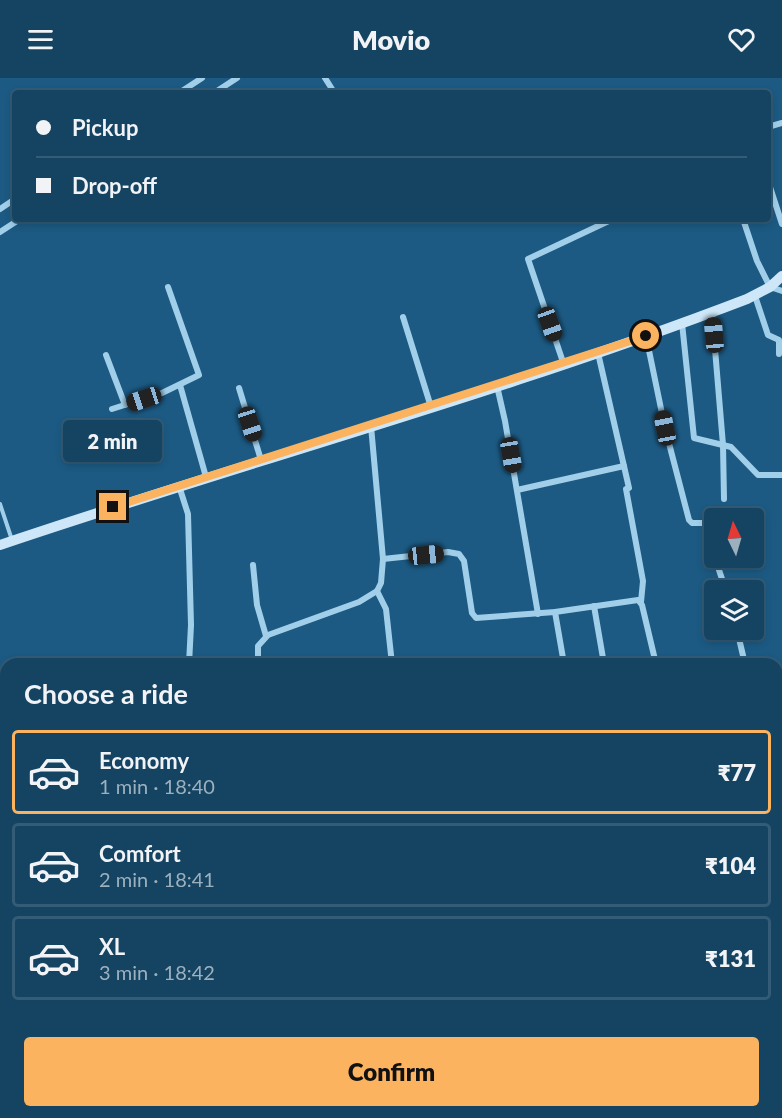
<!DOCTYPE html>
<html lang="en">
<head>
<meta charset="utf-8">
<style>
  body { margin:0; font-family:Lato,sans-serif; background:#224e6b; color:#f1f3f6; height:100vh; display:flex; flex-direction:column; font-size:22px; white-space:nowrap }
  * { box-sizing:border-box; margin:0 }
  p { font-size:20px; color:#9db0be }
  .icon { flex:none; width:33px; height:33px; fill:none; stroke:currentColor; stroke-width:2; stroke-linecap:round; stroke-linejoin:round }
  .map { position:relative; flex:1; overflow:hidden }
  .side { position:absolute; left:0px; top:580px; width:783px; height:460px; display:flex; flex-direction:column; background:#154462; border-radius:18px 18px 0 0; box-shadow:0 3px 9px #0003,0 0 0 2px #345c77 }
  .side>* { flex:none }
  .banner { position:absolute; left:12px; top:12px; width:759px; height:132px; border-radius:6px; box-shadow:0 3px 9px #0003,0 0 0 2px #345c77; display:grid; align-content:center; height:132px; padding:0 24px; background:#154462 }
  .needle { width:39px; rotate:355deg }
  .tools { position:absolute; left:704px; top:430px; display:grid; gap:12px }
  .tools a { display:grid; place-items:center; width:60px; height:60px; border-radius:6px; background:#154462; box-shadow:0 3px 9px #0003,0 0 0 2px #345c77; font-size:30px }
  .end { position:absolute; width:27px; height:27px; margin:-14px; border:8px solid #fbb35f; background:#111; box-shadow:0 0 0 3px #111 }
  .from { border-radius:50% }
  .bubble { position:absolute; height:42px; border-radius:6px; background:#154462; box-shadow:0 3px 9px #0003,0 0 0 2px #345c77; font-size:20px; font-weight:800; line-height:42px; text-align:center }
  .car { position:absolute; width:18px; height:36px; margin:-18px -9px; border-radius:8px; box-shadow:0 0 4px 2px #0007; background:linear-gradient(#222 24%,#8ab4d8 0 40%,#222 0 76%,#8ab4d8 0 86%,#222 0) }
  .banner b { display:flex; align-items:center; gap:21px; height:57px; font-size:22px }
  .banner b+b { border-top:2px solid #345c77 }
  .banner i { width:15px; height:15px; background:#f1f3f6 }
  ul { padding:0; list-style:none }
  li { display:flex; align-items:center; gap:18px; height:84px; margin:0 12px 9px; padding:0 12px; border:3px solid #345c77; border-radius:6px }
  li div { flex:1 }
  li b { display:block; font-size:22px }
  li em { font-style:normal; font-weight:800 }
  li.selected { border-color:#fbb35f }
  li>.icon { width:54px; height:54px; stroke-width:1.5 }
  h2 { padding:0 24px; font-size:27px; line-height:72px }
  .cta { display:flex; gap:12px; margin-top:auto; padding:12px 24px }
  .cta a { flex:1; height:69px; border-radius:6px; background:#fbb35f; color:#111; font-size:24px; font-weight:800; line-height:69px; text-align:center }
  header { display:flex; justify-content:space-between; align-items:center; height:78px; padding:0 24px; background:#154462; font-size:27px; font-weight:800 }
  .map>svg:first-child { display:block }
  .lines { fill:none; stroke-linecap:round; stroke-linejoin:round }
  .lane { stroke:#a1cfea; stroke-width:4 }
  .street { stroke:#a1cfea; stroke-width:6 }
  .secondary { stroke:#cde7f8; stroke-width:10 }
  .route { stroke:#fbb35f; stroke-width:8 }
</style>
</head>
<body>
<header><svg class="icon" aria-label="menu" viewBox="0 0 24 24"><path d="M4 6h16M4 12h16M4 18h16"/></svg>Movio<svg class="icon" aria-label="heart" viewBox="0 0 24 24"><path d="M12 20l-8-8c-3-5 5-10 8-4 3-6 11-1 8 4z"/></svg></header>
<div class="map">
<svg width="782" height="1040" viewBox="0 0 782 1040">
  <rect width="100%" height="100%" fill="#1c5a83"/>
  <g class="lines">
    <g class="lane">
      <path d="M223 9 226 15"/>
      <path d="M0 426 12 462"/>
    </g>
    <g class="street">
      <path d="M325 0 332 11"/>
      <path d="M179 15 202 0"/>
      <path d="M214 15 237 0"/>
      <path d="M768 49 782 45"/>
      <path d="M768 103 782 146"/>
      <path d="M0 131 15 121"/>
      <path d="M743 141 757 183 770 209 782 213"/>
      <path d="M0 154 20 141"/>
      <path d="M755 218 768 257 779 262V276"/>
      <path d="M712 235 723 367 724 421"/>
      <path d="M403 239 431 329"/>
      <path d="M682 245 694 360 731 369 758 397H782"/>
      <path d="M646 258 665 350 689 442 692 445H706L714 475"/>
      <path d="M598 275 629 410"/>
      <path d="M106 277 125 327"/>
      <path d="M564 287 528 181 613 141"/>
      <path d="M180 307 206 399"/>
      <path d="M497 308 505 343 538 536"/>
      <path d="M239 310 261 382"/>
      <path d="M112 331 162 315 199 297 168 209"/>
      <path d="M179 408 188 436 191 547 189 586"/>
      <path d="M626 411 643 503 641 524"/>
      <path d="M517 412 624 388"/>
      <path d="M715 480 726 513"/>
      <path d="M383 481 448 474 459 476 464 483 472 535 476 540 555 534 638 522 642 527 656 586"/>
      <path d="M253 487 257 527 266 558"/>
      <path d="M377 513 386 531 392 586"/>
      <path d="M594 528 604 586"/>
      <path d="M555 534 564 586"/>
      <path d="M737 552 745 586"/>
      <path d="M258 586V568L268 557 359 524 377 513 381 505 383 481 371 348"/>
      <path d="M168 1035 169 1040"/>
      <path d="M356 1035 357 1040"/>
      <path d="M113 1040 124 1035"/>
      <path d="M533 1040 534 1035"/>
      <path d="M595 1040V1035"/>
    </g>
    <g class="secondary">
      <path d="M0 467C248 383 502 315 747 221L770 209 782 198"/>
      <path d="M0 811H6"/>
      <path d="M777 858 782 857"/>
    </g>
  </g>
  <g class="lines">
    <path class="route" d="M113 429 646 258"/>
  </g>
</svg>
<div class="tools">
<a><svg class="needle" viewBox="-14 -14 28 28"><path d="M0-13l5 13h-10z" fill="#e53935"/><path d="M0 13l5-13h-10z" fill="#9db0be"/></svg></a>
<a><svg class="icon" aria-label="layers" viewBox="0 0 24 24"><path d="M12 4l9 5-9 5-9-5zM3 14l9 5 9-5"/></svg></a>
</div>
<i class="end from" style="left:646px;top:258px"></i>
<i class="end" style="left:113px;top:429px"></i>
<div class="bubble" style="left:63px;top:342px;width:99px">2 min</div>
<i class="car" style="left:550px;top:246px;rotate:160deg"></i>
<i class="car" style="left:714px;top:257px;rotate:355deg"></i>
<i class="car" style="left:144px;top:321px;rotate:252deg"></i>
<i class="car" style="left:250px;top:346px;rotate:162deg"></i>
<i class="car" style="left:665px;top:350px;rotate:349deg"></i>
<i class="car" style="left:511px;top:377px;rotate:170deg"></i>
<i class="car" style="left:426px;top:477px;rotate:84deg"></i>
<div class="banner">
<b><i class="from"></i>Pickup</b>
<b><i></i>Drop-off</b>
</div>
<section class="side">
<h2>Choose a ride</h2>
<ul>
<li class="selected"><svg class="icon" aria-label="car" viewBox="0 0 24 24"><path d="M5 17H2v-5l4-1 3-4h7l3 4 3 1v5h-3M9 17h6M6 11h13"/><circle cx="7" cy="17" r="2"/><circle cx="17" cy="17" r="2"/></svg><div><b>Economy</b><p>1 min · 18:40</p></div><em>₹77</em></li>
<li><svg class="icon" aria-label="car" viewBox="0 0 24 24"><path d="M5 17H2v-5l4-1 3-4h7l3 4 3 1v5h-3M9 17h6M6 11h13"/><circle cx="7" cy="17" r="2"/><circle cx="17" cy="17" r="2"/></svg><div><b>Comfort</b><p>2 min · 18:41</p></div><em>₹104</em></li>
<li><svg class="icon" aria-label="car" viewBox="0 0 24 24"><path d="M5 17H2v-5l4-1 3-4h7l3 4 3 1v5h-3M9 17h6M6 11h13"/><circle cx="7" cy="17" r="2"/><circle cx="17" cy="17" r="2"/></svg><div><b>XL</b><p>3 min · 18:42</p></div><em>₹131</em></li>
</ul>
<div class="cta"><a>Confirm</a></div>
</section>
</div>
</body>
</html>
